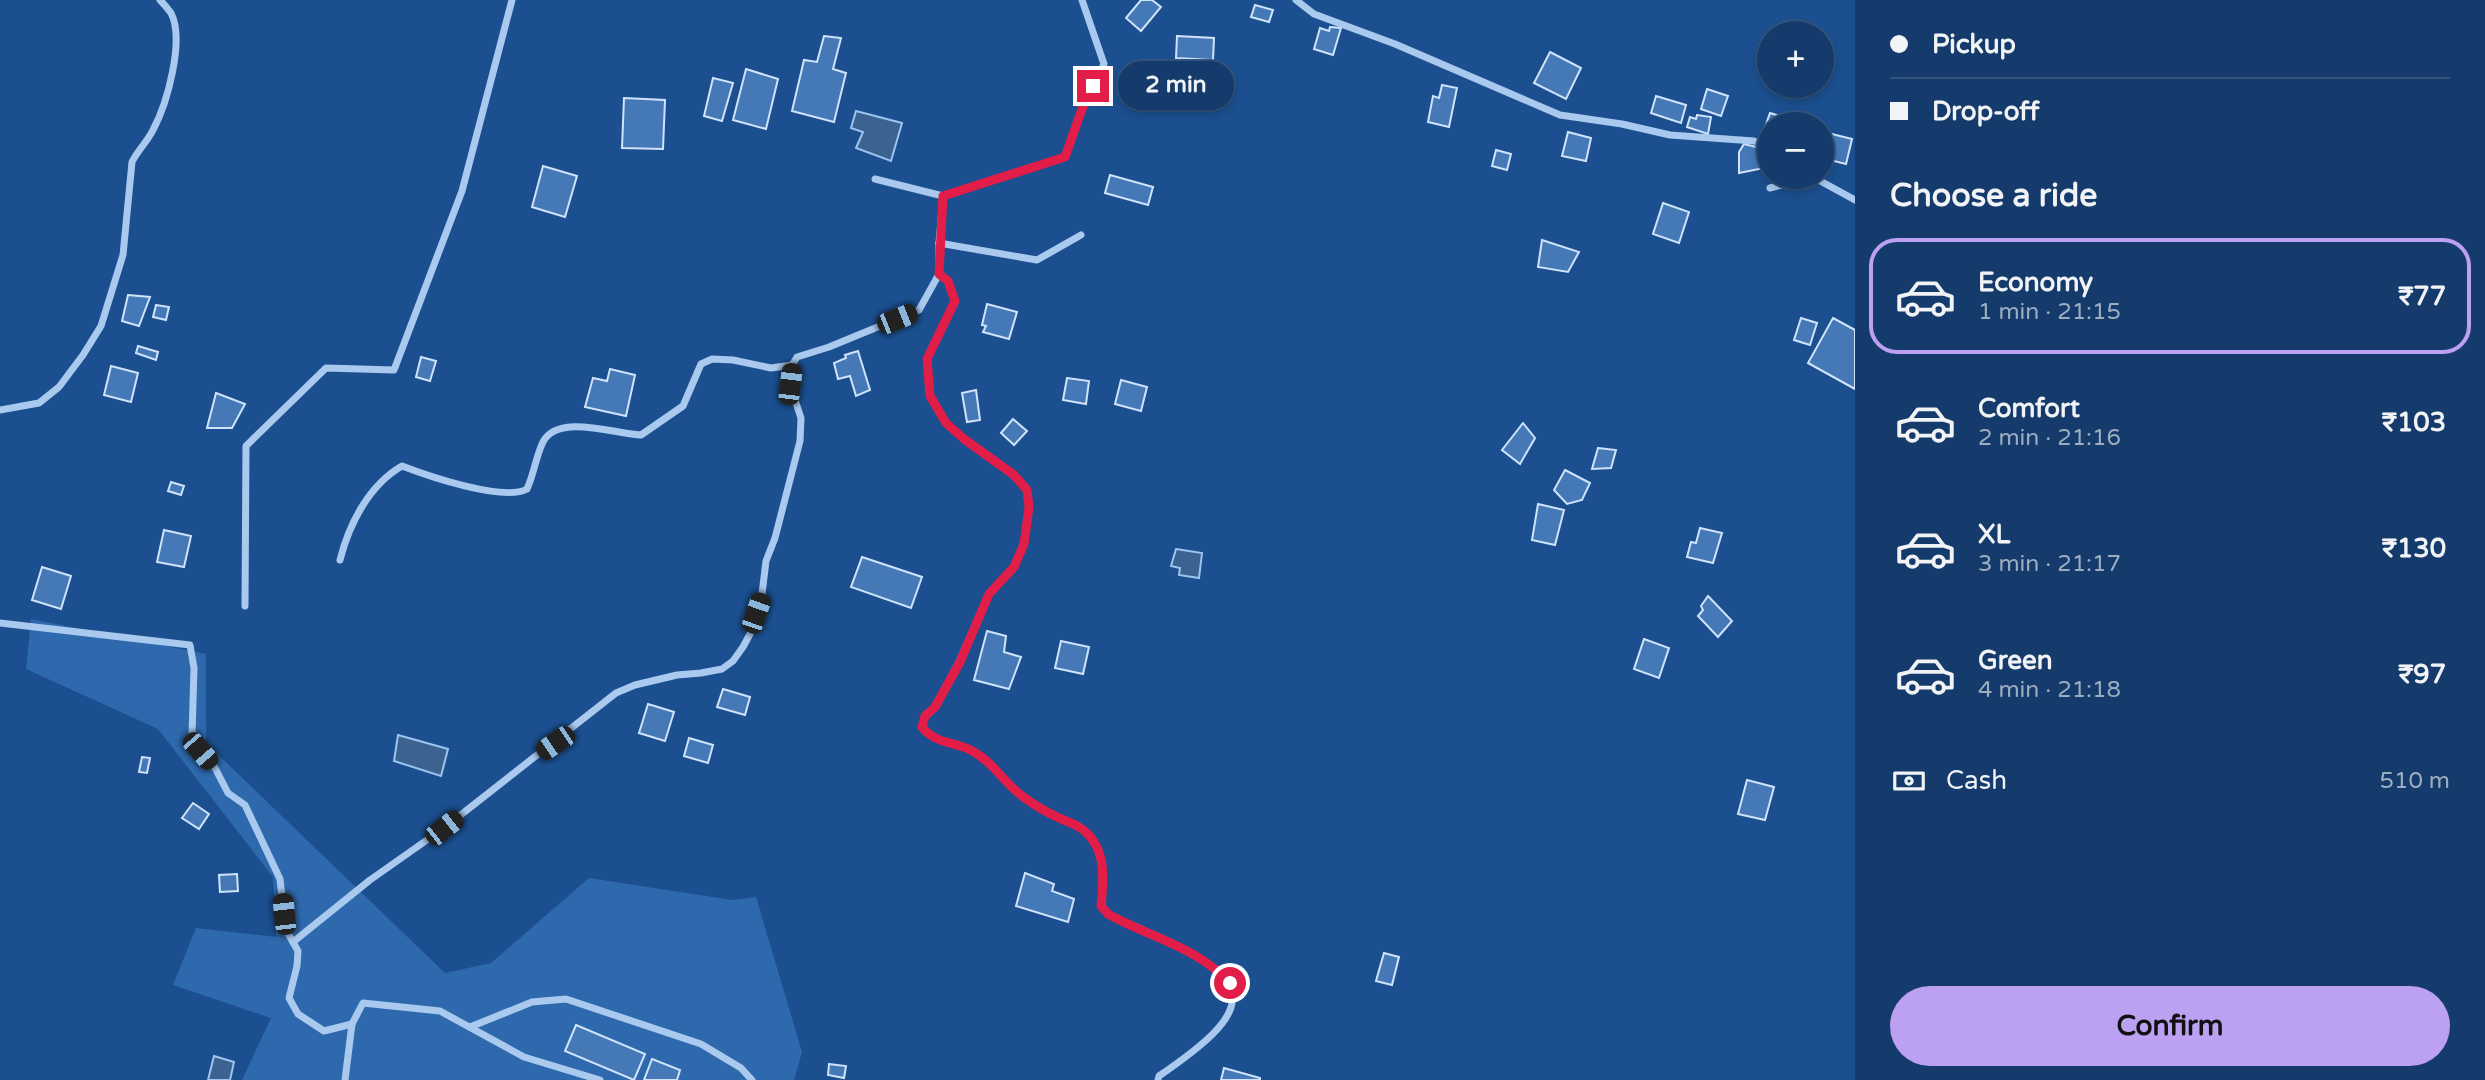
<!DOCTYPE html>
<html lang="en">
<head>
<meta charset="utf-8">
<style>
  body { margin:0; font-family:"Varela Round",sans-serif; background:#1d4271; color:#f1f3f6; height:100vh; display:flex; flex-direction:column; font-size:26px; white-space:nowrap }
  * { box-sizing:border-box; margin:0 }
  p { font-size:23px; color:#9dadc1 }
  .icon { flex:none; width:38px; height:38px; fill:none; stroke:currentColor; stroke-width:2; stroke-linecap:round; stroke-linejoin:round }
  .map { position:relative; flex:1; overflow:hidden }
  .drawer { display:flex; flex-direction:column; background:#143b6b; width:630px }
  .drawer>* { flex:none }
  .banner { display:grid; align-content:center; height:154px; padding:0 35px; background:#143b6b }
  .tools { position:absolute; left:1757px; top:21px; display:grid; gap:14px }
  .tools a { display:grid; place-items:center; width:77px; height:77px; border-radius:50%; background:#143b6b; box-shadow:0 4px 10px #0003,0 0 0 2px #33557e; font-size:35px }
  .end { position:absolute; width:32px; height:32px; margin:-16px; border:9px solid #e11d48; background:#fff; box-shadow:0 0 0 4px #fff }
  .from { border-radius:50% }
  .bubble { position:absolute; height:49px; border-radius:24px; background:#143b6b; box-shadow:0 4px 10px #0003,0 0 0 2px #33557e; font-size:23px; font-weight:700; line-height:49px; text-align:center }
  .car { position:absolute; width:21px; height:42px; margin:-21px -10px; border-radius:9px; box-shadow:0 0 5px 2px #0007; background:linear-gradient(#222 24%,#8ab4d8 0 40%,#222 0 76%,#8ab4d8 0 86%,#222 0) }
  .banner b { display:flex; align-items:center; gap:24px; height:66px; font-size:26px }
  .banner b+b { border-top:2px solid #33557e }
  .banner i { width:18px; height:18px; background:#f1f3f6 }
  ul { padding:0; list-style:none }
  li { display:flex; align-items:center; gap:21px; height:116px; margin:0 14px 10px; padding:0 21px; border:4px solid transparent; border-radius:28px }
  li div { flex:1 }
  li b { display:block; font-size:26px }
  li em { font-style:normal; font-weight:700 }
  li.selected { border-color:#bca0f2 }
  li>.icon { width:63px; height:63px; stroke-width:1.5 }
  h2 { padding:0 35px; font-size:32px; line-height:84px }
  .pay { display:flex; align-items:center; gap:18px; height:77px; padding:0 35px; font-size:26px }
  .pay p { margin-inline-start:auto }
  .button { display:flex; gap:14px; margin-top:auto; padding:14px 35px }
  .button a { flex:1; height:80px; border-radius:42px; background:#bca0f2; color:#111; font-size:28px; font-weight:700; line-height:80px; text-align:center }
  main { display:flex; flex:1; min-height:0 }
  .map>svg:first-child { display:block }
  .green { fill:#2e69ad }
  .water { fill:#3c6290; stroke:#9cc4f0; stroke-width:2 }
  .building { fill:#4478b7; stroke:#cfe3fa; stroke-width:2 }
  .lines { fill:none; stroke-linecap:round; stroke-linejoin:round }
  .street { stroke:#a9c9ee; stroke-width:7 }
  .route { stroke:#e11d48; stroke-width:9 }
</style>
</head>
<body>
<main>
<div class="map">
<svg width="1855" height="1080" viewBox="0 0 1855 1080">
  <rect width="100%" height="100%" fill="#1b4f8f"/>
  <path class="green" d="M31 619 206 654V743L445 973 491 963 589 878 732 900 756 897 802 1052 794 1080H242L271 1018 173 985 196 928 276 937 273 877 158 729 26 669Z"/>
  <g class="water">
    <path d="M856 111 902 123 891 161 856 148 863 132 851 128Z"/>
    <path d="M1176 549 1202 553 1199 578 1179 575 1180 568 1171 566Z"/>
    <path d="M398 735 448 749 441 776 394 761Z"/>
    <path d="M214 1056 234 1062 230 1080H208Z"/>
  </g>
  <g class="building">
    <path d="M1141 0H1152L1161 7 1141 31 1126 18Z"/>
    <path d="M1255 5 1273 10 1269 22 1251 17Z"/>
    <path d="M1330 27 1341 28 1333 55 1314 49 1320 28 1329 31Z"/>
    <path d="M824 36 841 38 833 69 846 73 834 122 792 111 804 60 817 62Z"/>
    <path d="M1177 36 1214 38 1213 60 1176 58Z"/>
    <path d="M1550 52 1581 68 1566 99 1534 83Z"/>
    <path d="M746 69 778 79 766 129 733 120Z"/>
    <path d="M713 78 733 83 722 121 704 116Z"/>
    <path d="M1442 85 1457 88 1449 127 1428 122 1433 96 1439 98Z"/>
    <path d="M1707 89 1728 96 1721 116 1701 109Z"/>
    <path d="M1656 96 1686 105 1681 123 1651 113Z"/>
    <path d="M624 98 665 100 663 149 622 148Z"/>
    <path d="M1770 113 1786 118 1784 124H1769V128L1765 127Z"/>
    <path d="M1697 115 1711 117 1708 134 1687 127 1690 117 1696 119Z"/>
    <path d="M1568 132 1591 138 1586 161 1562 156Z"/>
    <path d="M1824 132 1852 139 1846 164 1822 158Z"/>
    <path d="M1744 144 1769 150V167L1739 173V152Z"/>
    <path d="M1496 150 1511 154 1507 170 1492 166Z"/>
    <path d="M543 166 577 176 565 217 532 207Z"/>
    <path d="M1110 175 1153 187 1148 205 1105 193Z"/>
    <path d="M1663 203 1689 212 1679 243 1653 234Z"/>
    <path d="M1542 240 1579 252 1568 272 1538 267Z"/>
    <path d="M128 295 150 297 139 326 122 321Z"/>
    <path d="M987 304 1017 312 1009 339 983 332 986 326 982 325Z"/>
    <path d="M156 305 169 307 166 320 153 317Z"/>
    <path d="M1801 318 1817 323 1810 345 1794 340Z"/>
    <path d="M1833 318 1855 330V389L1808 363Z"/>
    <path d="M138 346 158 352 156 360 136 353Z"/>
    <path d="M858 351 870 390 856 396 850 376 838 379 834 363 846 358 845 355Z"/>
    <path d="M421 357 436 361 430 381 416 377Z"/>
    <path d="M111 366 138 373 131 402 104 395Z"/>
    <path d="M610 369 635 375 626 416 585 407 593 378 607 381Z"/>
    <path d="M1067 378 1089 381 1086 404 1063 400Z"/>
    <path d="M1121 380 1147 387 1141 411 1115 404Z"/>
    <path d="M976 390 980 420 967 422 962 393Z"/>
    <path d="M216 393 245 404 232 428H207Z"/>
    <path d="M1013 419 1027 431 1014 445 1001 433Z"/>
    <path d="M1523 423 1535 438 1520 464 1502 450Z"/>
    <path d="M1598 448 1616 450 1611 468 1592 469Z"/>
    <path d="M1565 470 1590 483 1582 500 1567 504 1554 490Z"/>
    <path d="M171 482 184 486 181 495 168 491Z"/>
    <path d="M1538 504 1564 510 1555 545 1532 540Z"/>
    <path d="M1700 528 1722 533 1713 563 1687 557 1691 542 1696 543Z"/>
    <path d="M164 530 191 536 184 567 157 562Z"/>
    <path d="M862 557 922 577 911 608 851 587Z"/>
    <path d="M42 567 71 576 61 609 32 600Z"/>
    <path d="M1708 596 1732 621 1718 637 1698 616 1703 610 1701 606Z"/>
    <path d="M987 631 1006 636 1004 652 1021 657 1009 689 974 680Z"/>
    <path d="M1644 639 1669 648 1659 678 1634 669Z"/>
    <path d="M1061 641 1089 647 1083 674 1055 668Z"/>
    <path d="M723 689 750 697 745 715 717 707Z"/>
    <path d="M648 704 674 712 665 741 639 733Z"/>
    <path d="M689 738 713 745 708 763 684 756Z"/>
    <path d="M142 757 150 758 147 773 139 772Z"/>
    <path d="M1747 780 1774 787 1765 820 1738 814Z"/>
    <path d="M193 803 209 814 199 829 182 818Z"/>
    <path d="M1025 873 1054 884 1052 891 1074 899 1068 922 1016 906Z"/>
    <path d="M237 874 238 891 220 892 219 875Z"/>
    <path d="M1384 953 1399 957 1392 985 1376 981Z"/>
    <path d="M576 1025 645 1054 634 1080 565 1051Z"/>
    <path d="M652 1059 680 1070 677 1080H644Z"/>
    <path d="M829 1064 846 1066 844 1078 828 1075Z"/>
    <path d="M1224 1068 1260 1078V1080H1221Z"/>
  </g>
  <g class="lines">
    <g class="street">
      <path d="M1296 0 1314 14 1395 44 1560 115 1622 124 1670 135 1754 141 1769 146"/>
      <path d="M1813 177 1855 200"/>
      <path d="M875 179 943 196 939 243 1037 260 1081 235"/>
      <path d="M1770 188 1812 177"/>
      <path d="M943 196 1065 157 1082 109 1104 64 1082 0"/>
      <path d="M939 274 948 281 955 301 927 359 930 396 946 423 964 439 1015 476 1027 490 1029 507 1024 544 1014 567 989 594 959 662 935 707 925 716 922 727C936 745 956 741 974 752 994 763 1004 783 1022 796 1034 805 1046 812 1059 818 1066 821 1074 823 1079 827 1107 846 1103 878 1102 906L1108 914C1122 922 1137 927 1152 934 1265 983 1251 1013 1159 1076L1158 1080"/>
      <path d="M0 410 39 403 59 387 83 355 101 326 123 255 132 162C138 150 147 142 153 130 167 104 185 40 171 13 168 9 164 4 160 0"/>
      <path d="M340 560C349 524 369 485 402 466 428 476 504 502 527 489 534 474 536 456 543 442 558 413 615 434 641 435L683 406 701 364 712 359 733 360 771 368 792 365"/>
      <path d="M245 606 246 446 326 368 394 370 462 191 512 0"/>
      <path d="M0 623 190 645 194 668 192 735 200 751 215 768 228 793 245 805 280 879 286 930 298 951 297 966 289 998 298 1014 324 1031 352 1024"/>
      <path d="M293 942 370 880 444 828 616 693 635 685 677 675 701 673 722 669 733 661 743 647 750 634 762 594 766 561 775 538 800 441 801 418 790 385 792 365 797 357 829 347 919 310 939 274V243"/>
      <path d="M470 1027 532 1002 566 999 701 1044 741 1068 752 1080"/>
      <path d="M345 1080 352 1024 363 1003 440 1011 524 1057 600 1080"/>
    </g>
  </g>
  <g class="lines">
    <path class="route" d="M1093 86 1082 109 1065 157 943 196 939 274 948 281 955 301 927 359 930 396 946 423 964 439 1014 475 1027 490 1029 507 1024 544 1014 567 989 594 960 662 935 707 925 716 922 727C936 745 956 741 974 752 994 763 1004 783 1022 796 1034 805 1046 812 1059 818 1066 821 1073 823 1079 827 1107 845 1104 878 1101 906L1108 914C1149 937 1197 947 1230 983"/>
  </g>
</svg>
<div class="tools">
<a>+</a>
<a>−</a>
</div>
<i class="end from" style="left:1230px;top:983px"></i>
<i class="end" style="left:1093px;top:86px"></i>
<div class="bubble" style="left:1118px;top:61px;width:116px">2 min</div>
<i class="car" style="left:897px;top:319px;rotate:68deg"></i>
<i class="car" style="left:790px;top:384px;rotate:7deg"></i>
<i class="car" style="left:756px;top:613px;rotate:19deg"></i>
<i class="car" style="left:555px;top:743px;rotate:236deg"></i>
<i class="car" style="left:200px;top:751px;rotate:139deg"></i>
<i class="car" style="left:444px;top:828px;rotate:52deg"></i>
<i class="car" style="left:284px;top:914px;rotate:354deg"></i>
</div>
<section class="drawer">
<div class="banner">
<b><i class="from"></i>Pickup</b>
<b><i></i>Drop-off</b>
</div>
<h2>Choose a ride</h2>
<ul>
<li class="selected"><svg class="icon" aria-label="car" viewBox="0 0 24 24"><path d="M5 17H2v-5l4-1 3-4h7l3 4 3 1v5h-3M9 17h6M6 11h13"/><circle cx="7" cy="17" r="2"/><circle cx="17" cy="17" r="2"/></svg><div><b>Economy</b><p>1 min · 21:15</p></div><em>₹77</em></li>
<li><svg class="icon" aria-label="car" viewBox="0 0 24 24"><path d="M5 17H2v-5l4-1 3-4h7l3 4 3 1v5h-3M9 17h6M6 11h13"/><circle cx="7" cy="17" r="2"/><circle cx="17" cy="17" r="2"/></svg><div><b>Comfort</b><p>2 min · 21:16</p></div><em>₹103</em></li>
<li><svg class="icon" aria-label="car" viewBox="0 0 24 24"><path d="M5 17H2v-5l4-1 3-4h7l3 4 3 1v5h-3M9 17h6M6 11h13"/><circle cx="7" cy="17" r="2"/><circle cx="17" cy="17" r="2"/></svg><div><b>XL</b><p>3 min · 21:17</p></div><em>₹130</em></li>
<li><svg class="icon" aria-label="car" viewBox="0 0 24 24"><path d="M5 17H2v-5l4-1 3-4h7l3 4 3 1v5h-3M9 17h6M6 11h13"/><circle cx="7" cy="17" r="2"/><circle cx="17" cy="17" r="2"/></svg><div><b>Green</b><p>4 min · 21:18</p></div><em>₹97</em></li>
</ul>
<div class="pay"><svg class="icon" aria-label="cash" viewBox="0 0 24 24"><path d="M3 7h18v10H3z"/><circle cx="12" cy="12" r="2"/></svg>Cash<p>510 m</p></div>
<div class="button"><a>Confirm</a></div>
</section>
</main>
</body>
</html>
